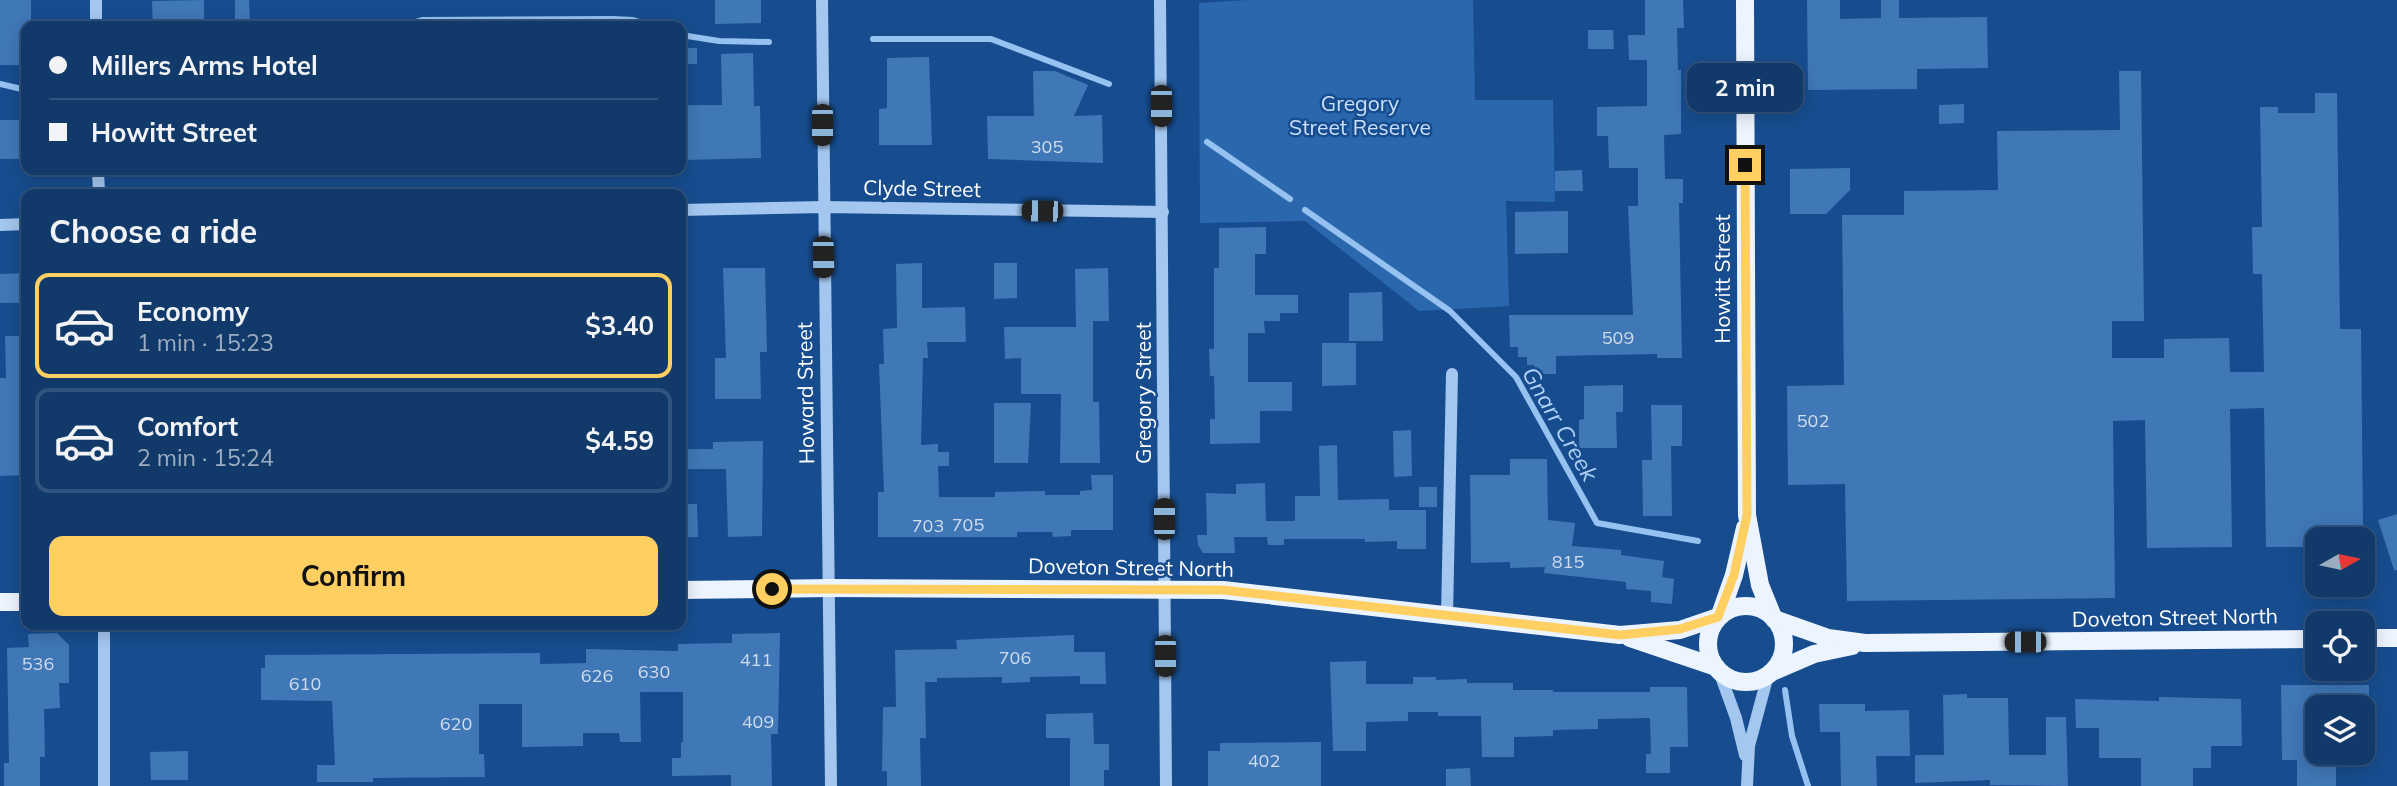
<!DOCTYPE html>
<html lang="en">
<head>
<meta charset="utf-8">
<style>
  body { margin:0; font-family:Mulish,sans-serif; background:#1e4573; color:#f1f3f6; height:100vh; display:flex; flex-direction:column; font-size:26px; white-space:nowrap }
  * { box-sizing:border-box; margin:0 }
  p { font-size:23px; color:#9cadc1 }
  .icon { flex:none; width:38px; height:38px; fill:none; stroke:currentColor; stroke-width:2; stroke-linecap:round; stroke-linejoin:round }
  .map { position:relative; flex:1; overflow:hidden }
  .side { position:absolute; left:21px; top:189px; width:665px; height:441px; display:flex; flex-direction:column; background:#113a6b; border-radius:14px; box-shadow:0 4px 18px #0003,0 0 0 2px #30547e }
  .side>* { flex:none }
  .guide { position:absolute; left:21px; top:21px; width:665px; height:154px; border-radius:14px; box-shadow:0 4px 18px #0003,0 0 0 2px #30547e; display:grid; align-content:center; height:154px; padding:0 28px; background:#113a6b }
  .needle { width:46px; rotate:81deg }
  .tools { position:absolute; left:2305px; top:527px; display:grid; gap:14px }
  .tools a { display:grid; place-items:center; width:70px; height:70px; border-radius:14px; background:#113a6b; box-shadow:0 4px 18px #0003,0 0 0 2px #30547e; font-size:35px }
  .end { position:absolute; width:32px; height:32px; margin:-16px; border:9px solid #ffcf62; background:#111; box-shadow:0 0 0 4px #111 }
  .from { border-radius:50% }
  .bubble { position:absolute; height:49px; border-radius:14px; background:#113a6b; box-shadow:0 4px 18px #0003,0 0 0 2px #30547e; font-size:23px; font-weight:700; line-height:49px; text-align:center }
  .car { position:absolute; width:21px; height:42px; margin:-21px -10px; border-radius:9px; box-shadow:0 0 5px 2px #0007; background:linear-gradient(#222 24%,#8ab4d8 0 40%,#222 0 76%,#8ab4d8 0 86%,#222 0) }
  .guide b { display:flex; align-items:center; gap:24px; height:66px; font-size:26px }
  .guide b+b { border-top:2px solid #30547e }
  .guide i { width:18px; height:18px; background:#f1f3f6 }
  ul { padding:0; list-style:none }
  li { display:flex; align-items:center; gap:21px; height:105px; margin:0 14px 10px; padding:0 14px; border:4px solid #30547e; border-radius:14px }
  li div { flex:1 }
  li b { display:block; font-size:26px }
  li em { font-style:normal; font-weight:700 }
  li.selected { border-color:#ffcf62 }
  li>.icon { width:63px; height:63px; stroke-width:1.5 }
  h2 { padding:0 28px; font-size:32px; line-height:84px }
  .action { display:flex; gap:14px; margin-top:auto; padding:14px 28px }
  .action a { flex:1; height:80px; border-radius:14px; background:#ffcf62; color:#111; font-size:28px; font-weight:700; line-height:80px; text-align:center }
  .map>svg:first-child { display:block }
  .green { fill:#2a67ad }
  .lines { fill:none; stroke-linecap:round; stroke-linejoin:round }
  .stream { stroke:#96c2f2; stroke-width:6 }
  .building { fill:#4077b7 }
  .minor { stroke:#a4c7ef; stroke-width:12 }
  .major { stroke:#ecf4ff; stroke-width:18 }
  .route { stroke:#ffcf62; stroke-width:9 }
  .labels { text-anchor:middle; stroke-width:5; stroke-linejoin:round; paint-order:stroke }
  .number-label { font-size:18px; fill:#cfdded }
  .park-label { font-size:21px; fill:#cae1fb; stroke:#174d8f }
  .street-label { font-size:21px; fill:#fff; stroke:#174d8f }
  .water-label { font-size:23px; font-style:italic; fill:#b0d1f6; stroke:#174d8f }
</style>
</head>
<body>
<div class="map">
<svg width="2397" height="786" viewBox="0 0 2397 786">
  <rect width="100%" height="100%" fill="#174d8f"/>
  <path class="green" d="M1247 0H1473L1475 100H1553L1555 202 1506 201 1509 306 1419 311 1305 221 1200 223 1199 3Z"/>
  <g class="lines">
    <g class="stream">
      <path d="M402 26 422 20 613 19 633 20 653 26"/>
      <path d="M681 35 719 41 769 42"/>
      <path d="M873 39H991L1109 84"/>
      <path d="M0 84 26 90"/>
      <path d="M1207 142 1290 199"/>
      <path d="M1305 210 1450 311 1516 377 1597 523 1698 541"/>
      <path d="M1785 690 1792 736 1808 786"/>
    </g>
  </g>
  <g class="building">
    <path d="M0 0H31V25H26V65H0Z"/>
    <path d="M204 0V26H153L152 1Z"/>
    <path d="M235 0H249L250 22 235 23Z"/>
    <path d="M715 0H761V23L715 24Z"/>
    <path d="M1645 0H1683L1684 28H1677L1678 70H1681V134L1664 135 1665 179H1683V203H1679L1682 358H1657V354L1556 356V374H1535L1534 365H1527V357H1518V347H1510L1509 315H1633L1628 206H1638V168H1609L1608 136H1597V107L1647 106V60H1629L1628 35H1645Z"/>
    <path d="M1807 0H1840V19L1881 18V0H1899V18L1987 17 1988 68 1917 69V89L1808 90Z"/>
    <path d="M1588 30H1613L1614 49H1588Z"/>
    <rect x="681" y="48" width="16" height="16"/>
    <path d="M753 53 754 106H760L761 158 686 160V105H722L721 54Z"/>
    <path d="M929 57 932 145H879V109L887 108V58Z"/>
    <path d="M1033 71H1055L1088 85 1074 116 1102 115 1103 163 988 159 987 116H1034Z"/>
    <path d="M2119 71H2141L2144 321H2112V358H2164V339L2229 338 2230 372H2264L2262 274H2253L2252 227H2262L2260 107H2278V113H2315V93H2337L2340 329H2361L2363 527H2334V539H2317V547H2266L2264 408 2230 409 2232 547 2147 548 2145 420 2113 421 2115 598 1847 601 1845 484 1788 485 1787 386 1844 385 1842 215H1904V191L1998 190 1997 131 2120 130Z"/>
    <path d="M1964 104V123L1939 124V105Z"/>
    <rect x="0" y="120" width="26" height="39"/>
    <path d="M1850 168V190L1826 214H1790V169Z"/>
    <path d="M1582 170 1583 191H1555V171Z"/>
    <path d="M1568 211V253L1515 254V212Z"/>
    <path d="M1266 227V254H1255V295H1298V313H1280V321H1264L1265 333H1248V382H1292V411H1260V443L1210 444V419H1215L1214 376H1210L1209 349H1214V268H1219V228Z"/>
    <path d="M922 263V308L965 307 966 342H927L928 358H923L921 445 938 444V452H949V466H938L939 497H995V492L1045 491V495H1080V491L1092 490 1091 475H1113V530H1071V536L1053 537 1052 532H1017V537H878V492H884L879 364H884L883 329 897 328 896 264Z"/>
    <path d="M994 263H1017V298L994 299Z"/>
    <path d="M723 268H765L767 352H760L761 399H715V358H726Z"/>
    <path d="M1108 268 1109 321H1093V402H1099L1100 463H1060L1061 394H1021V358L1005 359 1004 327H1076L1075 269Z"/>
    <path d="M26 273V303H0V274Z"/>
    <path d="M1382 292 1383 341H1349V293Z"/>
    <path d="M5 336H26V475L0 476V378H6Z"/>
    <path d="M1322 343H1356V385L1322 386Z"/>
    <path d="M1623 385V412H1616L1617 448H1579V420L1584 419V386Z"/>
    <path d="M994 403H1031L1028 463H994Z"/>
    <path d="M1651 405H1682V446H1671L1672 516H1643L1642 460H1652Z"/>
    <path d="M1411 430 1412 476 1394 477 1393 431Z"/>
    <path d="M763 441 762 536 728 537 726 469H681V449H713V442Z"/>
    <path d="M1337 445 1338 500 1389 499V510H1426V549H1397V541L1365 542V539H1284V545H1268L1267 537H1234L1235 553H1203L1198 545 1197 535H1207L1206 493 1236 494V484L1265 483 1266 521H1295V496H1320L1319 446Z"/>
    <path d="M1510 459H1547L1548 520 1575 523 1572 546 1621 550V555L1664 561 1662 577 1674 579 1672 604 1651 602V591L1626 589V582L1544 573 1545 567 1510 568V562L1471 563 1470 475H1510Z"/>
    <rect x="1419" y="487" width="18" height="20"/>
    <path d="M681 504H697L698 537H681Z"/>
    <path d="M2397 514V570H2394L2378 520Z"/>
    <path d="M57 633 69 645V683H59L60 708 44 709 45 757H40V786H4V763H9L7 648 29 647 28 634Z"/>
    <path d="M780 633 778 734H771L772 786H731V775L672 776V758H681V742H683V692H640L641 742H620L619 733H583V746L522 747V704H479V754H484L485 777 373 778V782H317V765H335L332 701 261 700V668H265V655L540 653V664L586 663V649L678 651V644L732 643V634Z"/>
    <path d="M1074 635V652H1105L1106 684H1080V676L1030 677V682L1002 683V677L937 678V682H925L926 738H920L921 786H887V771H882L883 707H896L895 650 957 649 956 640Z"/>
    <path d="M1366 661V684H1413V677H1436V680L1467 679V683H1513V690H1553V692H1650V687H1687L1688 747H1670V773H1646V754H1651L1650 718 1598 719V729L1553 730V736L1514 737V757H1482L1481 716H1438V712H1408V721L1366 722V751H1333L1330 662Z"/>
    <path d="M2281 685H2369V707H2317V752H2336V786H2297V760H2282Z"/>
    <path d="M1967 694V698H2008L2009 755H2046V717H2066L2068 786 1990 785V780L1915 783V755H1944L1943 695Z"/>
    <path d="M2159 697 2241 699 2242 746H2211V768H2193V786H2141V758H2099V728H2076L2075 699 2159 701Z"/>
    <path d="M1819 704H1865V711L1909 710 1910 756H1876L1877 786H1841L1840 732H1820Z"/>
    <path d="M1093 713 1094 744H1109V770H1104V786H1070V738H1046V714Z"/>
    <path d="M1321 742V786H1208V751H1220V743Z"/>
    <path d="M188 751V780H151L150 752Z"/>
    <path d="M1470 768 1471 786H1446V769Z"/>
  </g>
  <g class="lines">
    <g class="minor">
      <path d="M96 0V26"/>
      <path d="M822 0 831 786"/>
      <path d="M1160 0 1166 786"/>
      <path d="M98 170 99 194"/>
      <path d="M681 210 823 207 1163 212"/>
      <path d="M0 225 26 224"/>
      <path d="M1447 616 1452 374"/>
      <path d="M104 625V786"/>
      <path d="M1719 671 1736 718 1745 755"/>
      <path d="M1747 786 1749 746 1768 675"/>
    </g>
    <g class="major">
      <path d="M1745 0 1747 515 1760 585 1773 617"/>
      <path d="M681 590 829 588 1223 590 1620 635 1680 630 1718 617"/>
      <path d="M0 602H26"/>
      <circle cx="1746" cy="644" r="38"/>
      <path d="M1720 615 1734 575 1745 528"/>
      <path d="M1774 619 1828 638 1865 643 2317 639"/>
      <path d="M1630 638 1716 667"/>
      <path d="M2362 638H2397"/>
      <path d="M1772 672 1814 654 1852 646"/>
    </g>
  </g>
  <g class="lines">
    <path class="route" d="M772 589 1223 590 1620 635 1680 629 1718 617 1734 575 1747 515 1745 165"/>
  </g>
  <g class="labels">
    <g class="number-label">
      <text x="1047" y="153">305</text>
      <text x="1618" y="344">509</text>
      <text x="1813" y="427">502</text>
      <text x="968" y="531">705</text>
      <text x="928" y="532">703</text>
      <text x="1568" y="568">815</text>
      <text x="1015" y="664">706</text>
      <text x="756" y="666">411</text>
      <text x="38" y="670">536</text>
      <text x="654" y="678">630</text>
      <text x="597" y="682">626</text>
      <text x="305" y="690">610</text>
      <text x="758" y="728">409</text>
      <text x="456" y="730">620</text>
      <text x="1264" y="767">402</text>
    </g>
    <g class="park-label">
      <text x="1360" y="111">Gregory<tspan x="1360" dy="24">Street Reserve</tspan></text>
    </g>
    <g class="street-label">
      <text transform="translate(922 189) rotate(1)" y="7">Clyde Street</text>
      <text transform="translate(1723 279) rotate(-90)" y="7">Howitt Street</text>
      <text transform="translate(806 393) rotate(-91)" y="7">Howard Street</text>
      <text transform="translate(1144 393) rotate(-90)" y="7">Gregory Street</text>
      <text transform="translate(1131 568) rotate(1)" y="7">Doveton Street North</text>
      <text transform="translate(2175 618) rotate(-1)" y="7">Doveton Street North</text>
    </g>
    <g class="water-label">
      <text transform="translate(1560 424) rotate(60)" y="8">Gnarr Creek</text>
    </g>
  </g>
</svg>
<div class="tools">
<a><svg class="needle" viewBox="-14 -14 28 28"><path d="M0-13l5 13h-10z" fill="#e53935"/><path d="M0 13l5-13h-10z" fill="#9cadc1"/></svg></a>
<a><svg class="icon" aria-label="locate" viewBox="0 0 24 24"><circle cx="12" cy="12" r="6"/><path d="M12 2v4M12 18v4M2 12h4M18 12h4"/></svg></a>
<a><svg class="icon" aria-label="layers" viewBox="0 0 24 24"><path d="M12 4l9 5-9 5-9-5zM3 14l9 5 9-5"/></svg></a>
</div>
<i class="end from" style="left:772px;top:589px"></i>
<i class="end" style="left:1745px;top:165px"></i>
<div class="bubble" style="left:1687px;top:63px;width:116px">2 min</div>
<i class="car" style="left:1161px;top:106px;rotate:180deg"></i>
<i class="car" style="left:822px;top:125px;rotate:180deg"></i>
<i class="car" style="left:1042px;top:211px;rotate:271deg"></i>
<i class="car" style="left:823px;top:257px;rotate:179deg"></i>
<i class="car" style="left:1164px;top:519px;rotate:0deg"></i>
<i class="car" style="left:2025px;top:642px;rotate:270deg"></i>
<i class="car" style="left:1165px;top:656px;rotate:180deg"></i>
<div class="guide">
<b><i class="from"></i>Millers Arms Hotel</b>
<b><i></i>Howitt Street</b>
</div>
<section class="side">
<h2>Choose a ride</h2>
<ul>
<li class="selected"><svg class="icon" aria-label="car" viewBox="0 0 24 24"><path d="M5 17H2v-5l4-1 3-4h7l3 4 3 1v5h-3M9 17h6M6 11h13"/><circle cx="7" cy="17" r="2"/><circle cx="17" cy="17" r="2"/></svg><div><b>Economy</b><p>1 min · 15:23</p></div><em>$3.40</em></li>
<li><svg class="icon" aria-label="car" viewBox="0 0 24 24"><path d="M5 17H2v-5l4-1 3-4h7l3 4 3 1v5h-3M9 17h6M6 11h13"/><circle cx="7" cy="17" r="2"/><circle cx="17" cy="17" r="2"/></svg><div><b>Comfort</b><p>2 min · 15:24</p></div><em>$4.59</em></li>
</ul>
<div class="action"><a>Confirm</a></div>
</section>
</div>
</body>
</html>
